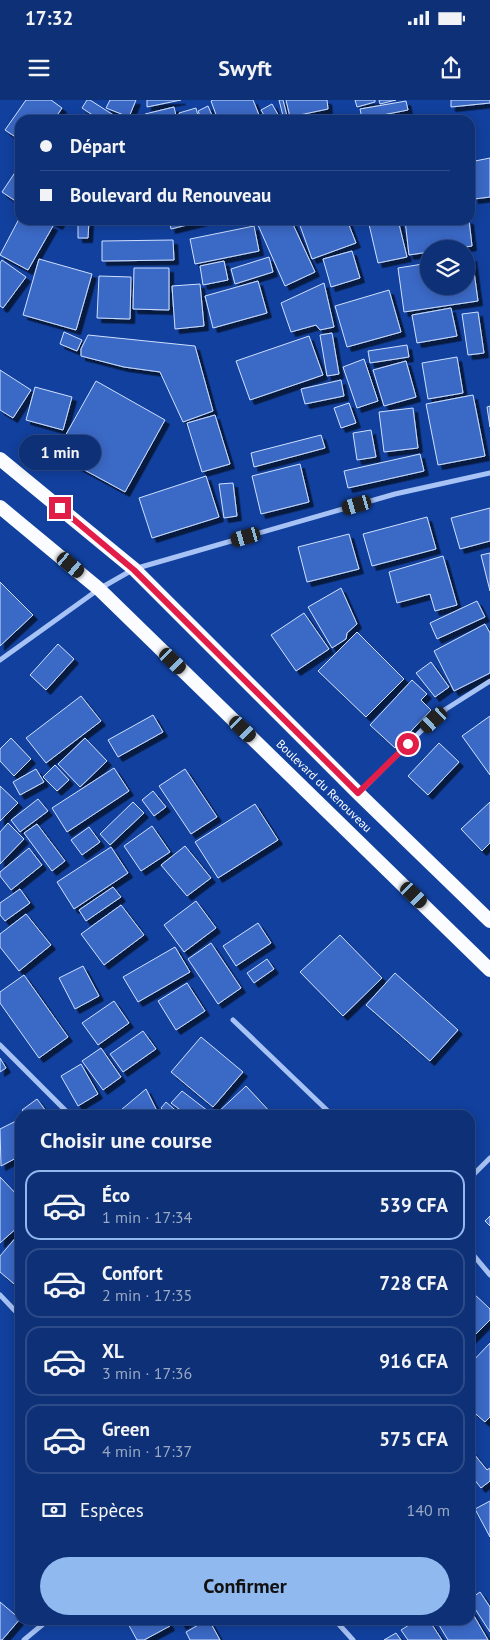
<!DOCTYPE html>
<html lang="fr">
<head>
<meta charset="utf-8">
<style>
  body { margin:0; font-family:"PT Sans",sans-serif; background:#16387b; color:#f1f3f6; height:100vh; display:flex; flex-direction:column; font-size:19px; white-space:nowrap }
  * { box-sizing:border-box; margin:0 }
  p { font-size:16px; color:#9aa9c5 }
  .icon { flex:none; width:28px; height:28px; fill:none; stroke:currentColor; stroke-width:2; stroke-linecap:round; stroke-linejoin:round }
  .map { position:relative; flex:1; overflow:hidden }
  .details { position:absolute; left:15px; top:1010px; width:460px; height:515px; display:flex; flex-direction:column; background:#0d3076; border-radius:15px; box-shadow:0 2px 12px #0003,0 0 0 1px #2d4b88 }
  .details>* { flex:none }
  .guide { position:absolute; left:15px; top:15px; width:460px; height:110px; border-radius:15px; box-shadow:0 2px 12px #0003,0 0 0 1px #2d4b88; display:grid; align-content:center; height:110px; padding:0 25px; background:#0d3076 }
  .tools { position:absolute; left:420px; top:140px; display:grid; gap:10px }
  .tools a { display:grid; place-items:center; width:55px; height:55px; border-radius:50%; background:#0d3076; box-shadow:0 2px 12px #0003,0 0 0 1px #2d4b88; font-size:25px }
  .end { position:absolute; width:22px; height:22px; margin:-11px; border:6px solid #e11d48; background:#fff; box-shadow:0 0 0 2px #fff }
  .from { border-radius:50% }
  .bubble { position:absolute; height:35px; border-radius:18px; background:#0d3076; box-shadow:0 2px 12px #0003,0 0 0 1px #2d4b88; font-size:16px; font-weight:600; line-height:35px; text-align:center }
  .car { position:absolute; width:15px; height:30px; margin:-15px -8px; border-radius:6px; box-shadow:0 0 4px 1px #0007; background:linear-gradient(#222 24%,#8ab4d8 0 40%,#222 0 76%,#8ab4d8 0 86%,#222 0) }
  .guide b { display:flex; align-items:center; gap:18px; height:48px; font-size:19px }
  .guide b+b { border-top:1px solid #2d4b88 }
  .guide i { width:12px; height:12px; background:#f1f3f6 }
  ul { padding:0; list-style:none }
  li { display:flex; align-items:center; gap:15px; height:70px; margin:0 10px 8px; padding:0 15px; border:2px solid #2d4b88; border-radius:15px }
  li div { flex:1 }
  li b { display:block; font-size:19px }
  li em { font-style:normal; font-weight:600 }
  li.current { border-color:#90b9f0 }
  li>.icon { width:45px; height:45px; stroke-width:1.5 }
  h2 { padding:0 25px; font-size:22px; line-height:60px }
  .pay { display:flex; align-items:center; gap:12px; height:55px; padding:0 25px; font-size:19px }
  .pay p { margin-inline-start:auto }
  .button { display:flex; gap:10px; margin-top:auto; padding:10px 25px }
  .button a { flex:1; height:58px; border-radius:30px; background:#90b9f0; color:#111; font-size:20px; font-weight:600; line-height:58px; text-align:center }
  .status { display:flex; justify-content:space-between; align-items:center; height:35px; padding:0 25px; background:#0d3076; direction:ltr }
  .status svg { height:14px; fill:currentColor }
  header { display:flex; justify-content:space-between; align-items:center; height:65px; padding:0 25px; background:#0d3076; font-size:22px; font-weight:600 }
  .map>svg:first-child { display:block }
  .building { fill:#3a69c6; stroke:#d0e0fe; filter:url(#shadow) }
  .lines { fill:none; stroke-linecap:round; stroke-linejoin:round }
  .minor { stroke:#a7c2f5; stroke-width:5 }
  .trunk { stroke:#fafcff; stroke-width:14 }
  .route { stroke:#e11d48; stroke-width:6 }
  .labels { text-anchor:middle; stroke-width:5; stroke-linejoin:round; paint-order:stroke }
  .street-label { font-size:12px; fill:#fff; stroke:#11409e }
</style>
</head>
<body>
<div class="status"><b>17:32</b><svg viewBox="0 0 49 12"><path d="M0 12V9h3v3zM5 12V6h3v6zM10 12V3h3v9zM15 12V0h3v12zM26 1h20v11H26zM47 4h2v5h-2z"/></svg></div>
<header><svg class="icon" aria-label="menu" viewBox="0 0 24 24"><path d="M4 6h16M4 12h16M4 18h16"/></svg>Swyft<svg class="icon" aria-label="share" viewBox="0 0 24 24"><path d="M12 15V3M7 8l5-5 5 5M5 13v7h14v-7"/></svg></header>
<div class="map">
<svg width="490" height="1540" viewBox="0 0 490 1540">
  <defs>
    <filter id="shadow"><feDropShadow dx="4.5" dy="4.5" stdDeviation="0" flood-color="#0009"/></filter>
  </defs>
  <rect width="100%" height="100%" fill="#11409e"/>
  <g class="building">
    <path d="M26 0H51L62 8 54 20H20V40L5 30Z"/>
    <path d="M87 0H90L115 16 113 20H100L82 8Z"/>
    <path d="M110 0H136L129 17 106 8Z"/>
    <path d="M147 0H181L147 7Z"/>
    <path d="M213 0H253L261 20H218L211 1Z"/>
    <path d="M279 0H283L288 20H284Z"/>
    <path d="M286 0H327L328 9 290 17Z"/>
    <path d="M355 0H375V2L357 7Z"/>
    <path d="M379 0H396L380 4Z"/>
    <path d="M451 0H490V3L451 7Z"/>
    <path d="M406 1 408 10 362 19 360 9Z"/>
    <path d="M272 4 281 20H267L261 10Z"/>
    <path d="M208 6 214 20H202L198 11Z"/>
    <path d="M174 7 177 20H146L145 14Z"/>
    <path d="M196 8 199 20H181L179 13Z"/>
    <path d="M83 15 92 20H80Z"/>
    <path d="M490 58V97L474 99 470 75V62Z"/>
    <path d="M20 65V104L2 92Z"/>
    <path d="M20 117V120H41L53 126 28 170 0 155Z"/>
    <path d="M48 120H61L58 125Z"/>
    <path d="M78 120H89L88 138H78Z"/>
    <path d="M169 120H207L171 129Z"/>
    <path d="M268 120H291L315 172 285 186 258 125Z"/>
    <path d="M298 120H347L356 143 312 159Z"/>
    <path d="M368 120H398L407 157 378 163Z"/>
    <path d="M405 120H469L472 146 453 149H429V152L409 155Z"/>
    <path d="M254 126 259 151 195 164 190 139Z"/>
    <path d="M173 140 174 160 102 161V141Z"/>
    <path d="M352 151 360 178 331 187 323 159Z"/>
    <path d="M269 157 273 172 235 184 231 169Z"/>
    <path d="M472 157 478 201 404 212 398 168 429 163V186H466V158Z"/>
    <path d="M39 159 92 174 76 230 23 215Z"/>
    <path d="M2 160 26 177 3 208 0 206V163Z"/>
    <path d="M224 161 228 180 203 185 200 166Z"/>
    <path d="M134 168H169V210L133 209Z"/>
    <path d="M99 176 131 177 130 219 97 218Z"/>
    <path d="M258 181 267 213 213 228 205 196Z"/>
    <path d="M324 183 334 227 320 230 316 225 291 232 281 203Z"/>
    <path d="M200 184 204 226 175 229 172 186Z"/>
    <path d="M389 190 401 232 347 247 335 206Z"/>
    <path d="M451 208 457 236 417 243 412 215Z"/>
    <path d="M478 212 484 253 468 255 462 214Z"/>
    <path d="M64 232 82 240 77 251 60 244Z"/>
    <path d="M332 233 339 274 327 276 320 235Z"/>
    <path d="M88 235 195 246 213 311 183 322 160 272 124 267 81 256V249Z"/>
    <path d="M309 236 323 275 250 300 236 261Z"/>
    <path d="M407 245 409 257 370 263 368 251Z"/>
    <path d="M457 257 463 293 428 299 422 263Z"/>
    <path d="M364 259 378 301 357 308 343 267Z"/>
    <path d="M406 261 416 297 384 306 373 270Z"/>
    <path d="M0 270 31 290 13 318 0 310Z"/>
    <path d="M341 280 344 296 305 304 301 289Z"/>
    <path d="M96 281 165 320 125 392 55 354Z"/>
    <path d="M35 287 72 297 63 330 26 320Z"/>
    <path d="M473 295 485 356 438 365 426 304Z"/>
    <path d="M349 303 356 323 341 328 334 308Z"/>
    <path d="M490 306V327L487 307Z"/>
    <path d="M413 308 418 348 384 352 379 312Z"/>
    <path d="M215 315 230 364 202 372 187 323Z"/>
    <path d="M371 330 376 357 357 360 353 333Z"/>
    <path d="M321 335 325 348 254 367 251 353Z"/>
    <path d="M420 354 424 371 348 388 344 371Z"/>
    <path d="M300 364 309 402 261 414 252 376Z"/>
    <path d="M206 376 219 417 152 438 139 398Z"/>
    <path d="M233 383 237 416 224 418 219 384Z"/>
    <path d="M490 408V441L460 449 451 418Z"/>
    <path d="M427 417 436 449 372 466 363 434Z"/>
    <path d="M349 434 359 469 307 482 298 447Z"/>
    <path d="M490 453V491L481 455Z"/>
    <path d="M443 456 457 505 435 511 430 494 397 503 389 472Z"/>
    <path d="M0 482 33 515 0 546Z"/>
    <path d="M341 488 357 524 347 533 346 539 332 548 308 507Z"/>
    <path d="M477 501 485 517 437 539 430 523Z"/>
    <path d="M304 513 329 549 296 571 271 535Z"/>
    <path d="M485 524 490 533V573L454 591 434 551Z"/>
    <path d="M357 532 404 579 366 617 318 571Z"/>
    <path d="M58 544 74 559 46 590 30 575Z"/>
    <path d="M431 562 449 587 435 597 416 573Z"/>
    <path d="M412 580 427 594 421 600 431 610 395 648 370 625Z"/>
    <path d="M81 596 101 621 46 663 26 638Z"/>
    <path d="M153 615 163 632 118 657 108 640Z"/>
    <path d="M490 616V675L462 636Z"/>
    <path d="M11 638 31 659 14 676 0 661V649Z"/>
    <path d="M85 638 107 661 80 687 58 664Z"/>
    <path d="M439 643 459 662 428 695 408 676Z"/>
    <path d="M55 665 69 680 57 691 43 677Z"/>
    <path d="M114 668 129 691 67 732 52 708Z"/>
    <path d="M36 669 44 682 20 695 13 682Z"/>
    <path d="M185 669 217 717 191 734 159 686Z"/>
    <path d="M0 686 18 703 0 721Z"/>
    <path d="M153 691 166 707 154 716 142 700Z"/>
    <path d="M38 699 48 711 20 732 11 720Z"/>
    <path d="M133 702 144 713 110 745 100 734Z"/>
    <path d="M490 702V743L482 751 461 729Z"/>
    <path d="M255 704 278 740 218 778 195 742Z"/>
    <path d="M8 723 24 739 0 764V732Z"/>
    <path d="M37 724 65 761 52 771 24 733Z"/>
    <path d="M152 726 170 752 141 771 124 746Z"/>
    <path d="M89 727 100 742 82 755 71 740Z"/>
    <path d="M185 746 211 778 187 796 161 765Z"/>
    <path d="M111 747 128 773 74 809 57 782Z"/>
    <path d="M29 748 42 765 11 790 0 776V772Z"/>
    <path d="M113 787 121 797 86 821 79 810Z"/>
    <path d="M20 789 30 803 5 821 0 815V803Z"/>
    <path d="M196 801 216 828 184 852 164 825Z"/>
    <path d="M121 805 144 835 104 865 81 834Z"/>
    <path d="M26 814 51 845 19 871 0 847V834Z"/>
    <path d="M258 823 271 843 236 866 223 846Z"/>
    <path d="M340 835 382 878 343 916 300 872Z"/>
    <path d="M211 843 241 888 218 904 188 859Z"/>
    <path d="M175 847 190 872 138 902 123 877Z"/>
    <path d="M267 859 274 869 254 883 247 873Z"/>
    <path d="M83 866 99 896 75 909 59 878Z"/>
    <path d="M395 873 458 930 430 961 366 905Z"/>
    <path d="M24 875 68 937 39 958 0 903V892Z"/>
    <path d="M187 883 205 911 176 930 158 901Z"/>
    <path d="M114 901 129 923 98 945 82 923Z"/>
    <path d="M143 931 156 949 123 972 110 954Z"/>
    <path d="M201 937 243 972 213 1007 171 972Z"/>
    <path d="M101 948 121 977 103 990 82 961Z"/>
    <path d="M0 958 6 968 0 972Z"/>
    <path d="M81 964 98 994 78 1006 61 976Z"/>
    <path d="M246 986 273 1015H215Z"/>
    <path d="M146 989 159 1015H115Z"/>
    <path d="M182 991 208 1011 205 1015H187L171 1003Z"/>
    <path d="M37 999 49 1015H26L22 1010Z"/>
    <path d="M166 1002 181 1015H169L161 1008Z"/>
    <path d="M20 1019V1056L1 1066 0 1029Z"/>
    <path d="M0 1077 20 1098V1125L0 1143Z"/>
    <path d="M490 1116V1126L485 1121Z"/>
    <path d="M18 1135 20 1137V1189L0 1172V1156Z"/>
    <path d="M472 1192 490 1209V1220L470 1240V1194Z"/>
    <path d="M490 1243V1317L485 1322 470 1309V1264Z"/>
    <path d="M470 1349 487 1370 490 1368V1381L481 1388 470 1374Z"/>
    <path d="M490 1401V1437L475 1409Z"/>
    <path d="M480 1492 490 1507V1532L470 1501V1499Z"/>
    <path d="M0 1502 20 1519 2 1540H0Z"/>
    <path d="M470 1509 488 1540H448L436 1520H470Z"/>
    <path d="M126 1520H167L170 1526 144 1540H137Z"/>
    <path d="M179 1520H190L182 1525Z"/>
    <path d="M207 1520H209L220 1540H190L186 1532Z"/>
    <path d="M417 1520H429L442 1540H408L401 1530Z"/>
    <path d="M396 1533 401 1540H384Z"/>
  </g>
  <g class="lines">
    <g class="minor">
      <path d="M0 560 99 489 134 469 395 394 490 373"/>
      <path d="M360 692 421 631 446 609 490 581"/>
      <path d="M233 920 332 1015"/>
      <path d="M0 945 70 1015"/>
      <path d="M470 1078 490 1058"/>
      <path d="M470 1151 490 1175"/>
      <path d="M0 1195 20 1216"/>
      <path d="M335 1520 353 1540"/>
      <path d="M24 1540 48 1520"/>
    </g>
    <g class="trunk">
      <path d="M0 359 134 469 358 693 490 821"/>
      <path d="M0 407 99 489 490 870"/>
    </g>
  </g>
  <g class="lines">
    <path class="route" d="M60 408 134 470 358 693 408 644"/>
  </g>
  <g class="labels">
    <g class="street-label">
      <text transform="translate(324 686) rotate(44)" y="4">Boulevard du Renouveau</text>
    </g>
  </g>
</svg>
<div class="tools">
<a><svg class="icon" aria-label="layers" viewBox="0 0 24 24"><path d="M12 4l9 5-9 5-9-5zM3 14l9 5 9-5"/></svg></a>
</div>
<i class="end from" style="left:408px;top:644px"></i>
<i class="end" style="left:60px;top:408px"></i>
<div class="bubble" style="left:19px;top:335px;width:82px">1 min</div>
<i class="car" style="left:357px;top:405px;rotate:254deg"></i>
<i class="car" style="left:246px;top:437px;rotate:254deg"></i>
<i class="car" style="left:71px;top:465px;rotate:130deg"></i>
<i class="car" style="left:173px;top:561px;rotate:134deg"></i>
<i class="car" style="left:434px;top:620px;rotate:228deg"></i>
<i class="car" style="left:243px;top:629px;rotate:134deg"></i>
<i class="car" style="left:414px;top:795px;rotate:134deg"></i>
<div class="guide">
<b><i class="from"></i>Départ</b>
<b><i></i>Boulevard du Renouveau</b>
</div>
<section class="details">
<h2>Choisir une course</h2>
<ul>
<li class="current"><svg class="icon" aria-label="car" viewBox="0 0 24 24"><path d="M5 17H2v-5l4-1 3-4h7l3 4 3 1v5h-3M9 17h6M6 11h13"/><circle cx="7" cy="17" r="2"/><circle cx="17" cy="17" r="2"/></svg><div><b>Éco</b><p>1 min · 17:34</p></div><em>539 CFA</em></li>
<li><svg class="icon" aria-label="car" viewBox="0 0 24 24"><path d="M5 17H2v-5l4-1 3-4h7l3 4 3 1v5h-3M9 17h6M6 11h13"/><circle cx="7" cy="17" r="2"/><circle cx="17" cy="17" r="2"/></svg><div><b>Confort</b><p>2 min · 17:35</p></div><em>728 CFA</em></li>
<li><svg class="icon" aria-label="car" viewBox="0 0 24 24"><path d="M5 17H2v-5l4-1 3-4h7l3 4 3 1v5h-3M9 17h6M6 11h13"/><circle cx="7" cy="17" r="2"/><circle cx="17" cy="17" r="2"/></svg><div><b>XL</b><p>3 min · 17:36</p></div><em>916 CFA</em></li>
<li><svg class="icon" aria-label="car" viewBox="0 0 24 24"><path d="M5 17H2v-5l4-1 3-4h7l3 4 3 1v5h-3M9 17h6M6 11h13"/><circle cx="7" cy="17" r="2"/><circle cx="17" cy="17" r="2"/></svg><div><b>Green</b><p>4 min · 17:37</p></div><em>575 CFA</em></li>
</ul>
<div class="pay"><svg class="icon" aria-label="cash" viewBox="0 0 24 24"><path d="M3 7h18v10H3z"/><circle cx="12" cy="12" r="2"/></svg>Espèces<p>140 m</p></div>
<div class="button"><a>Confirmer</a></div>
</section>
</div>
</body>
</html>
